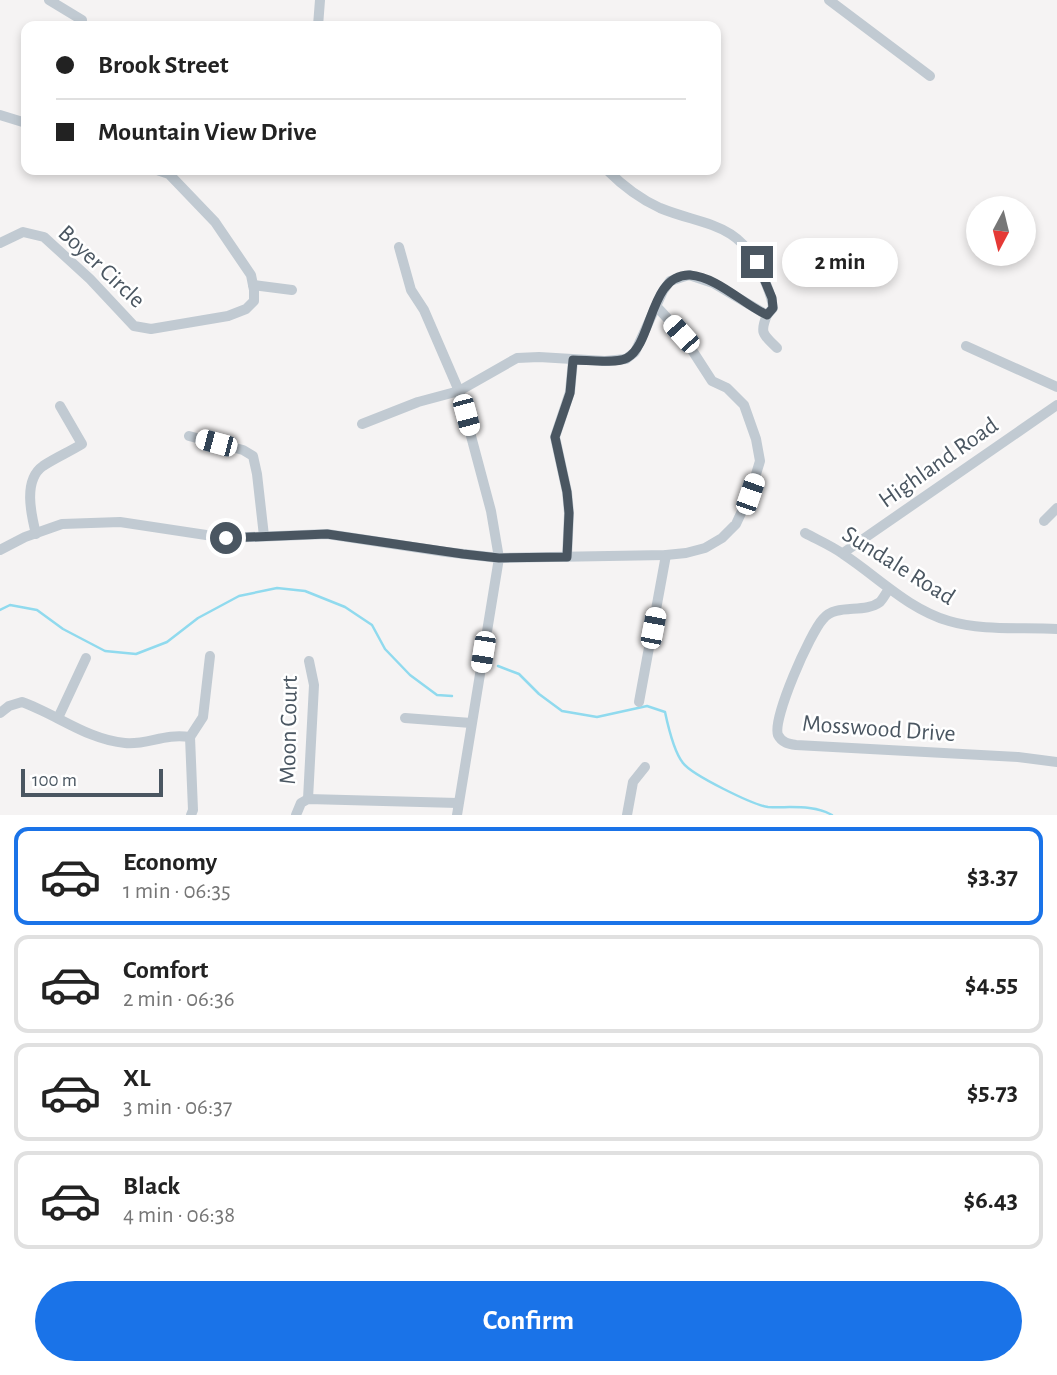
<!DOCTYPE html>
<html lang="en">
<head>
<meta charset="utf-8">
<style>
  body { margin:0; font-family:"Alegreya Sans",sans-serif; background:#f2f2f2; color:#222; height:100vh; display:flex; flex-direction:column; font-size:26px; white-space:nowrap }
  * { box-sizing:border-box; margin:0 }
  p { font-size:23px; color:#767676 }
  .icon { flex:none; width:38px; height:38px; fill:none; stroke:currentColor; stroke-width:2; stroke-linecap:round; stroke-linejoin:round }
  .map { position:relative; height:815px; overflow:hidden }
  .details { display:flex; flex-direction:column; background:#fff; flex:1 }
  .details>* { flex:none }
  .banner { position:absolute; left:21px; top:21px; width:700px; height:154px; border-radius:14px; box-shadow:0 4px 10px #0003; display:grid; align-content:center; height:154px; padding:0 35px; background:#fff }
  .needle { width:46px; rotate:187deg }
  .buttons { position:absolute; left:966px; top:196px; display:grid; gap:14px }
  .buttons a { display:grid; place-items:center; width:70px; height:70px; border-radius:50%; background:#fff; box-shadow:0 4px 10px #0003; font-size:35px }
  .scale { position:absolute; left:21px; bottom:18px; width:142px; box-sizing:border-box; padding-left:7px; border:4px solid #4a5661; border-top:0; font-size:19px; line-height:24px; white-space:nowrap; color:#4a5661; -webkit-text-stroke:5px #fff; paint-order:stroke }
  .end { position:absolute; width:32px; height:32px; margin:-16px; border:9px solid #4a5661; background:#fff; box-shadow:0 0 0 4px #fff }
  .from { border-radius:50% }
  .bubble { position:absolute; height:49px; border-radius:24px; background:#fff; box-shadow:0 4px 10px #0003; font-size:23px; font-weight:600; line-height:49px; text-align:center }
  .car { position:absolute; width:21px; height:42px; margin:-21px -10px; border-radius:9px; box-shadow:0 0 5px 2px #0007; background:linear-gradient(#fff 24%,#345 0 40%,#fff 0 76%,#345 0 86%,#fff 0) }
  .banner b { display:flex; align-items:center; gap:24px; height:66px; font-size:26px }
  .banner b+b { border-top:2px solid #e0e0e0 }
  .banner i { width:18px; height:18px; background:#222 }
  ul { padding:12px 0 0; list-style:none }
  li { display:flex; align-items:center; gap:21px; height:98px; margin:0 14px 10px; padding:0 21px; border:4px solid #e0e0e0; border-radius:14px }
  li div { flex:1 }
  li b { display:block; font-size:26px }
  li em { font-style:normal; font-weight:600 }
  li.current { border-color:#1a73e8 }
  li>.icon { width:63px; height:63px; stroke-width:1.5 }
  .action { display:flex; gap:14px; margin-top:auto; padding:14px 35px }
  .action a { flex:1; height:80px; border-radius:42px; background:#1a73e8; color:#fff; font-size:28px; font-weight:600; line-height:80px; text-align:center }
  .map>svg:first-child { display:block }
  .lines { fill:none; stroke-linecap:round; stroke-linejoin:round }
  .stream { stroke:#90daee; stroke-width:2.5 }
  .minor { stroke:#c1cad2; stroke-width:10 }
  .route { stroke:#4a5661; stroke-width:9 }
  .labels { text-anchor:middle; stroke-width:5; stroke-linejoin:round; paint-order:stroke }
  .street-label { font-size:24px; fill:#4a5661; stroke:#fff }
</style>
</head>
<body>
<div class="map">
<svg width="1057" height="815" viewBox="0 0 1057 815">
  <rect width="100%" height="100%" fill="#f5f3f3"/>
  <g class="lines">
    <g class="stream">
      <path d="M0 610 10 605 37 610 63 629 105 651 136 654 167 642 198 618 239 596 277 588 305 591 345 607 372 625 385 649 410 675 437 695 452 696"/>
      <path d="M498 666 519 674 539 694 562 711 597 717 647 706 665 712C668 726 674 752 683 763 692 775 753 805 768 807 789 808 814 804 832 815"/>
    </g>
    <g class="minor">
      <path d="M49 0 82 20"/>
      <path d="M829 0 930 76"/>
      <path d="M318 26 320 0"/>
      <path d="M0 115 26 123"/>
      <path d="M0 243 23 232 44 237 90 279 134 326 151 329 228 316 246 309 254 301V290L251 275 215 222 169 174 157 170"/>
      <path d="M399 247 411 290 424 310 459 391 491 511 499 558 457 815"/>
      <path d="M253 285 292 290"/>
      <path d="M767 315C759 334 764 335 777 348"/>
      <path d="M966 346 1057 387"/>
      <path d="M362 424 418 402 459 391 517 358 539 357 605 361 626 359 635 352 663 291 670 281 689 275 713 283 767 315 773 308C772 295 766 284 761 272 738 221 704 226 660 208 640 199 622 185 607 170"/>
      <path d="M189 436 243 450 253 456 257 474 264 536"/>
      <path d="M1044 521 1057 508"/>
      <path d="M805 533C818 540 832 546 843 554 878 577 908 609 949 621 982 631 1022 627 1057 629"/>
      <path d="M36 534C31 514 23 480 43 466 55 458 69 452 82 444L60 406"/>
      <path d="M0 550 25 537 62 524 120 522 226 538 327 534 446 552 499 558 666 555 686 553 705 548 722 538 736 524 750 494 760 461 756 439 744 405 727 388 712 381 681 333 656 306"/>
      <path d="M843 553 1057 405"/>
      <path d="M567 557 569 513 567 492 555 437 570 392 573 360"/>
      <path d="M889 589C886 593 883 599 880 602 864 614 836 603 823 619 810 633 772 719 778 735 782 743 789 744 796 745L1018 757 1057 762"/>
      <path d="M639 702 666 555"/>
      <path d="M0 713 9 706 22 702C56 714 88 740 125 743 148 745 164 733 190 737"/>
      <path d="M58 718 86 658"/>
      <path d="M405 718 471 723"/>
      <path d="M190 737 203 717 210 656"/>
      <path d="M190 737 193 810 191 815"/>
      <path d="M308 799 314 685 309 661"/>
      <path d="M296 815 301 803 308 799 458 803"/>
      <path d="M627 815 633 782 645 767"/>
    </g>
  </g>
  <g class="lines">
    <path class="route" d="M226 538 327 534 463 554 499 558 567 557 569 513 567 492 555 437 570 393 573 360C587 360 616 364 627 358 653 344 649 274 690 275 717 277 743 304 767 315L773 308 772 298 757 262"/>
  </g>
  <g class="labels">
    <g class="street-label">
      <text transform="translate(102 266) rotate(43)" y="8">Boyer Circle</text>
      <text transform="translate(938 462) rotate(-35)" y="8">Highland Road</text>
      <text transform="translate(899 565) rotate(32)" y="8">Sundale Road</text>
      <text transform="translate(879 728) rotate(4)" y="8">Mosswood Drive</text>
      <text transform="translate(288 730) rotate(-89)" y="8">Moon Court</text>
    </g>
  </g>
</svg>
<div class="buttons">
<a><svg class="needle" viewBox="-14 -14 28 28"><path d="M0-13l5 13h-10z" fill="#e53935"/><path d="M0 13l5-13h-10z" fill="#767676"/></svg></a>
</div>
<div class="scale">100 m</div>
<i class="end from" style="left:226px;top:538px"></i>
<i class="end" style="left:757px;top:262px"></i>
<div class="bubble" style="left:782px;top:238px;width:116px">2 min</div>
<i class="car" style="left:681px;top:334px;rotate:318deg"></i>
<i class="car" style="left:466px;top:415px;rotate:165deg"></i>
<i class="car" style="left:216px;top:443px;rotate:285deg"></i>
<i class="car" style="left:750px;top:494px;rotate:19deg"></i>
<i class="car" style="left:653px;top:628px;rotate:11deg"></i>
<i class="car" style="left:483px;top:652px;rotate:189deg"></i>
<div class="banner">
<b><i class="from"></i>Brook Street</b>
<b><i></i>Mountain View Drive</b>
</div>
</div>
<section class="details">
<ul>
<li class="current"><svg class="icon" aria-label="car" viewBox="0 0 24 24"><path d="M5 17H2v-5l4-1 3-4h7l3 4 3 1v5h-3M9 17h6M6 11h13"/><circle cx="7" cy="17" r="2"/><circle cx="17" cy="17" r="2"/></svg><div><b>Economy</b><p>1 min · 06:35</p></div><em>$3.37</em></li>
<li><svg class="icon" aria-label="car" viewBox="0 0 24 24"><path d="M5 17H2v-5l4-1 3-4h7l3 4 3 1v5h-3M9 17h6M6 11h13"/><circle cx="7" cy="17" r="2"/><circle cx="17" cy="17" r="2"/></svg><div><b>Comfort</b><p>2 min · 06:36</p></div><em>$4.55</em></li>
<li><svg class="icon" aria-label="car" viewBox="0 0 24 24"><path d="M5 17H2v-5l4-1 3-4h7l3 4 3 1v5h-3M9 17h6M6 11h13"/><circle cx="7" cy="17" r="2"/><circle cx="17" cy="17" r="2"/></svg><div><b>XL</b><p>3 min · 06:37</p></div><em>$5.73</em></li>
<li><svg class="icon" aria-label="car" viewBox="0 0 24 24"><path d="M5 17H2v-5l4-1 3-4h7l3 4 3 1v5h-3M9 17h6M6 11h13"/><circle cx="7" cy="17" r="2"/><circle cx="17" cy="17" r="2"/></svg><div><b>Black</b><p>4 min · 06:38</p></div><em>$6.43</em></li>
</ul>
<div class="action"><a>Confirm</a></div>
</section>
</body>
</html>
